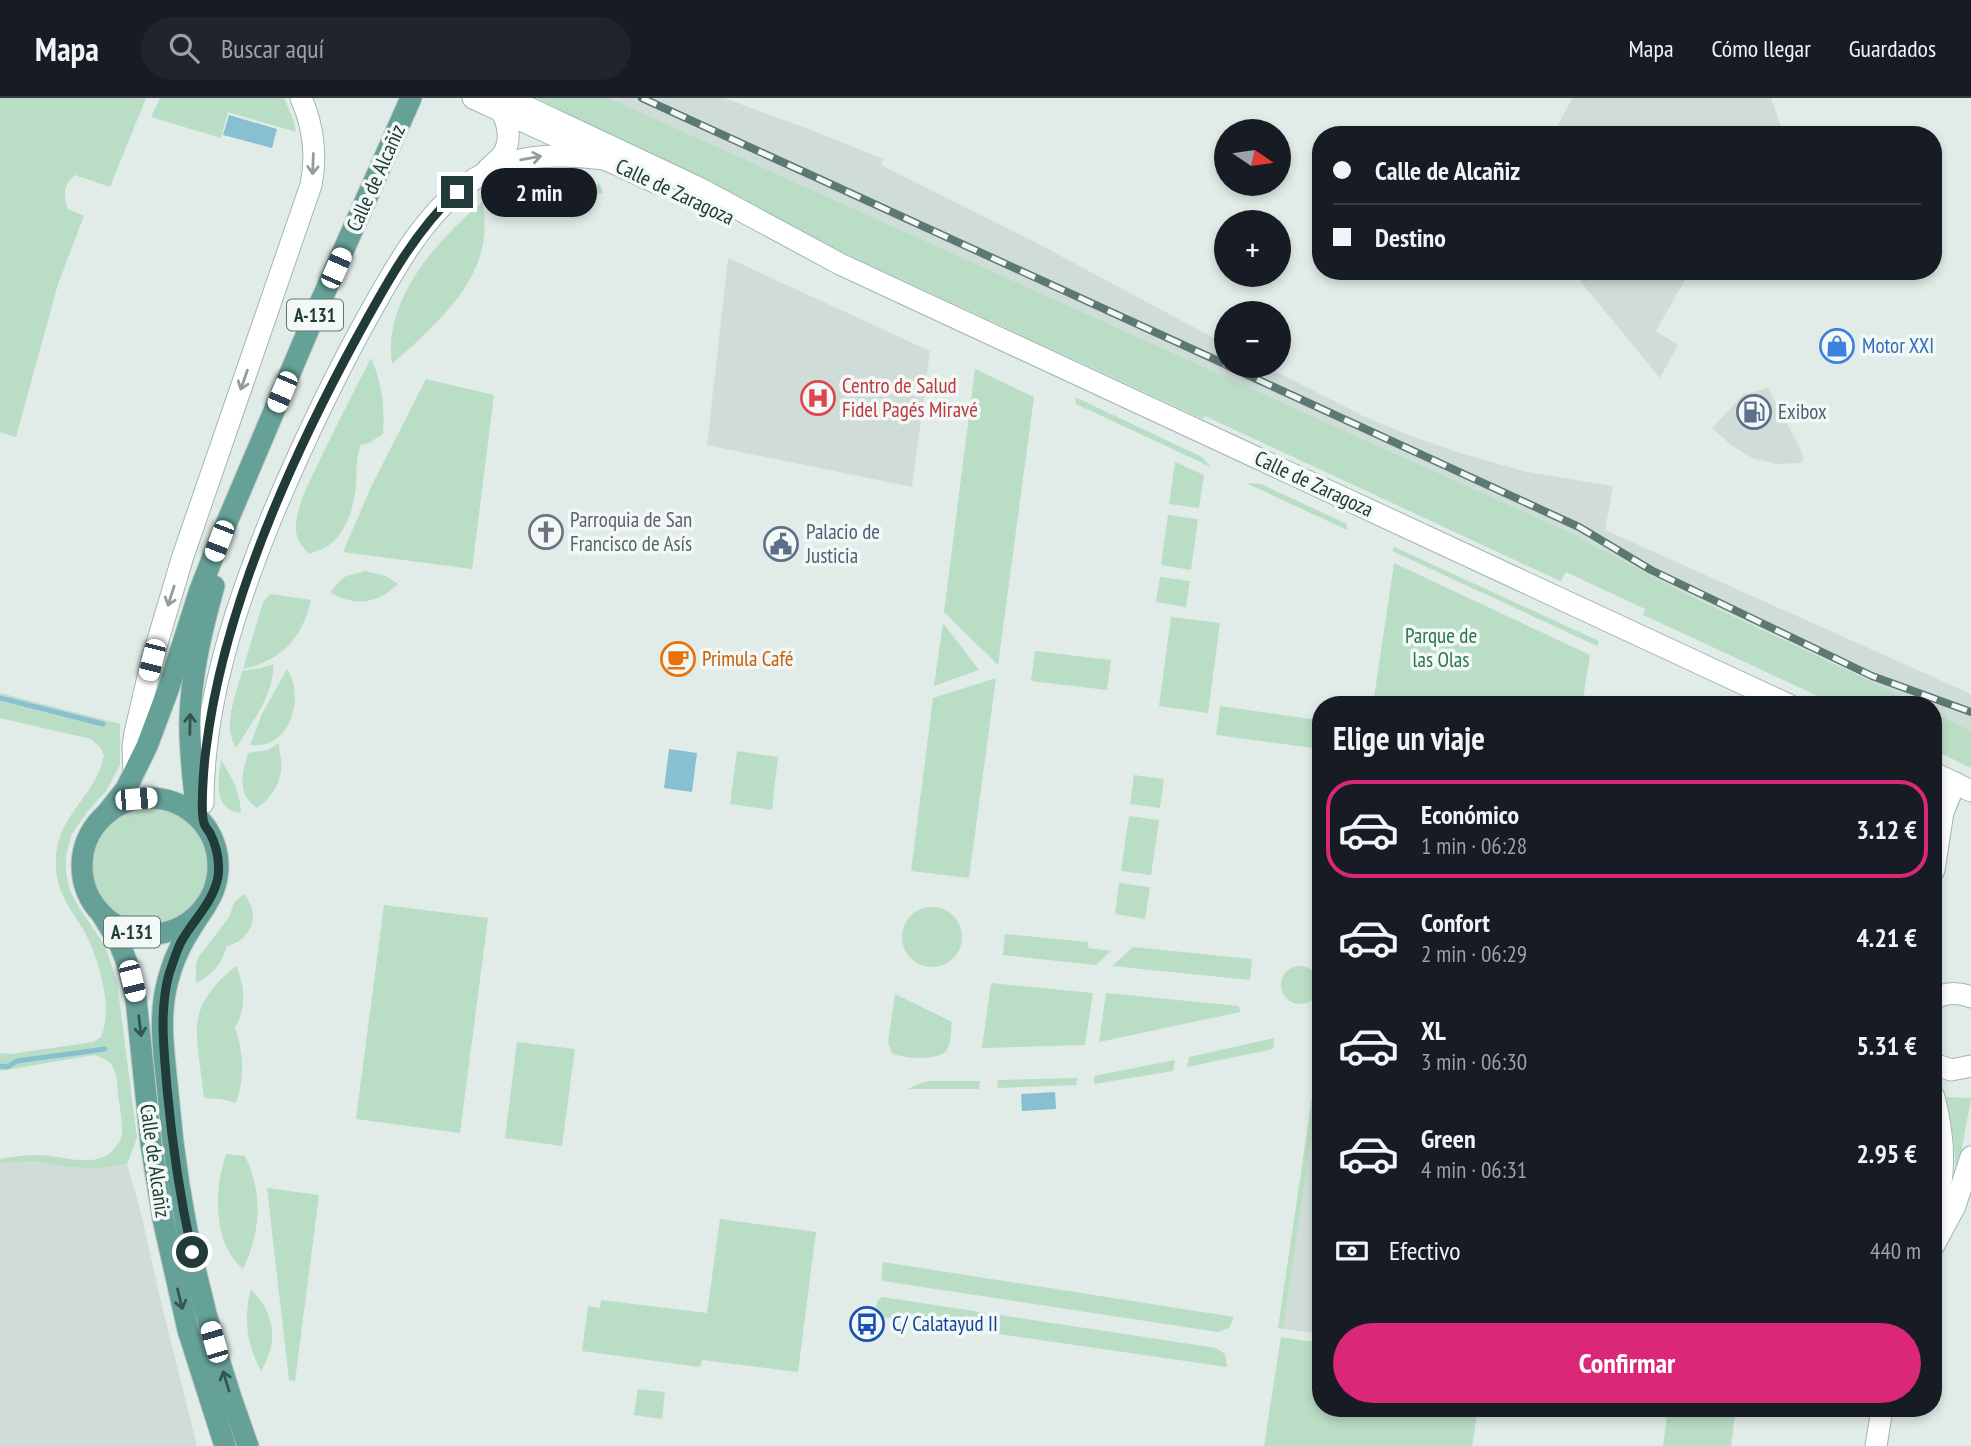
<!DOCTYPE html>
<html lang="es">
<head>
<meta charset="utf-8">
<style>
  body { margin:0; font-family:"PT Sans Narrow",sans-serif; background:#20242c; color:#f1f3f6; height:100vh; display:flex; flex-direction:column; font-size:26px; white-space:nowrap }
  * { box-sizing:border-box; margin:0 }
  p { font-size:23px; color:#9ea1a6 }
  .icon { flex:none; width:38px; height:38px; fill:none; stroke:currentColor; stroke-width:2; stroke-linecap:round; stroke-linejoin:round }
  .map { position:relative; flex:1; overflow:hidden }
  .details { position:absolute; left:1312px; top:598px; width:630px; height:721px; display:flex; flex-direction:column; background:#171b24; border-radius:28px; box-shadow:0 4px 10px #0003 }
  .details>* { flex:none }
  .guide { position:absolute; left:1312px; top:28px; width:630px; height:154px; border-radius:28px; box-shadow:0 4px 10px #0003; display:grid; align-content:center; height:154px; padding:0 21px; background:#171b24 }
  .needle { width:46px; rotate:103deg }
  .controls { position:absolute; left:1214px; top:21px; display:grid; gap:14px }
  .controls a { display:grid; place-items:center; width:77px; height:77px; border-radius:50%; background:#171b24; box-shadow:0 4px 10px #0003; font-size:35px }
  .end { position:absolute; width:32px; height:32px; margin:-16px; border:9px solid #213c38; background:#fff; box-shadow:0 0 0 4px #fff }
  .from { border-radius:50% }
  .bubble { position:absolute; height:49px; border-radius:24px; background:#171b24; box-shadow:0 4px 10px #0003; font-size:23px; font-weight:600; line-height:49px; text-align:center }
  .car { position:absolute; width:21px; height:42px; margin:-21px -10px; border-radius:9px; box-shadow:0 0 5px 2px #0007; background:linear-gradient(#fff 24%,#345 0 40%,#fff 0 76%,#345 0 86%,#fff 0) }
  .guide b { display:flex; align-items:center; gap:24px; height:66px; font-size:26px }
  .guide b+b { border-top:2px solid #363941 }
  .guide i { width:18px; height:18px; background:#f1f3f6 }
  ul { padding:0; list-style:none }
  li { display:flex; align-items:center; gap:21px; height:98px; margin:0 14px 10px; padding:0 7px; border:4px solid transparent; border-radius:28px }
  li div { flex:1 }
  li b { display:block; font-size:26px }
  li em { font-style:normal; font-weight:600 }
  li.active { border-color:#db2777 }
  li>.icon { width:63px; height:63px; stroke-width:1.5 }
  h2 { padding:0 21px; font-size:32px; line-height:84px }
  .pay { display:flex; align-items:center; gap:18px; height:77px; padding:0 21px; font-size:26px }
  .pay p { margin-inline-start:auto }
  .action { display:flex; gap:14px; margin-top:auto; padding:14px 21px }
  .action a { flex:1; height:80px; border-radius:42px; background:#db2777; color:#fff; font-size:28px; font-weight:600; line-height:80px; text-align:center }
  header { display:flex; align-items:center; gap:42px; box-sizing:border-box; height:98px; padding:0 35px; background:#171b24; border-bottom:2px solid #363941 }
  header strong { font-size:33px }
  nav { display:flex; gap:38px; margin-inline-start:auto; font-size:24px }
  .search { width:490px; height:63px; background:#20242c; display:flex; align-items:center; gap:18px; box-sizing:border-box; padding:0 24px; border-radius:38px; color:#9ea1a6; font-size:26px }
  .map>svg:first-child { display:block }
  .built { fill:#cfdcd7 }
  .green { fill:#baddc6 }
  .water { fill:#89c0d1 }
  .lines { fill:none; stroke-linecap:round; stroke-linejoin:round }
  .stream { stroke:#89c0d1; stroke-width:5 }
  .secondary-casing { stroke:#9fb7b1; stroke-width:23 }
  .primary-casing { stroke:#c1c8c7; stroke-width:23 }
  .secondary { stroke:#fff; stroke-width:21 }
  .primary { stroke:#66a197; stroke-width:21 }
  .rail-casing { stroke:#5c7873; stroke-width:8 }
  .rail { stroke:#f2f8f5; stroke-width:5; stroke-dasharray:16; stroke-linecap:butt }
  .oneway { stroke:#909e9c }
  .oneway2 { stroke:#325550 }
  .route { stroke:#213c38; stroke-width:9 }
  .labels { text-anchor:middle; stroke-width:7; stroke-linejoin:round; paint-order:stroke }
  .shield { fill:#f2f8f5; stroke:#607471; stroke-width:2 }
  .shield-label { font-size:19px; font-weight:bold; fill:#213c38 }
  .street-label { font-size:21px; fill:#213c38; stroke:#f2f8f5 }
  .shop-label { font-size:21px; fill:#366cbe; stroke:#f2f8f5; text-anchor:start }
  .health-label { font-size:21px; fill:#be3a42; stroke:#f2f8f5; text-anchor:start }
  .service-label { font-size:21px; fill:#4e5e75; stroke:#f2f8f5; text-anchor:start }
  .worship-label { font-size:21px; fill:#5b616d; stroke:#f2f8f5; text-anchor:start }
  .park-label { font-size:21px; fill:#2c734e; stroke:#f2f8f5 }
  .food-label { font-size:21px; fill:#c56008; stroke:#f2f8f5; text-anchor:start }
  .transit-label { font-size:21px; fill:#164399; stroke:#f2f8f5; text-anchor:start }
</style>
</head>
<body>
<header>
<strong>Mapa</strong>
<div class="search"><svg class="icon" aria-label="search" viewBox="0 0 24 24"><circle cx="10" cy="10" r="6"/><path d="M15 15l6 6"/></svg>Buscar aquí</div>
<nav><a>Mapa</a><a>Cómo llegar</a><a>Guardados</a></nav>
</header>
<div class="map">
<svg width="1971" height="1348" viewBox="0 0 1971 1348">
  <rect width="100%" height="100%" fill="#e1ece8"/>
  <g class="built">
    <path d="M609 0H724L819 35 883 61 881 67 1029 141 1227 247V268H1265L1361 317 1408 337 1457 354 1523 373 1613 388 1605 432 1971 596V635L1934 615V607H1919L1851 573 1629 468 1571 435Z"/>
    <path d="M1572 0H1771L1784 37H1553Z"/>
    <path d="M728 160 930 253 912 389 707 347Z"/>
    <path d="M1572 173H1690L1656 233 1678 247 1660 280Z"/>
    <path d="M1768 290 1800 350 1804 360 1801 365 1776 366 1752 360 1731 347 1712 330 1743 297Z"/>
    <path d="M1321 971V1236L1283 1231Z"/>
    <path d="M35 1063 58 1068 82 1070H99L127 1066 140 1111 161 1204 197 1348H0V1065Z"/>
  </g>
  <g class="green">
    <path d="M0 0H146L110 89 75 77C63 88 63 96 68 111L84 118 58 186 16 339 0 334Z"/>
    <path d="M160 0H284L293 21 296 34 228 14 221 40 151 19Z"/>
    <path d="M537 0H609L1571 435C1683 499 1804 549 1919 607H1837L1650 520 1643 517 1645 511 1570 476 1566 474 1561 483 1558 482 1205 318 1203 321 813 141Z"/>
    <path d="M551 79 578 81 600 87 603 95C582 101 561 110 538 108 531 108 493 100 513 87 523 81 540 81 551 79Z"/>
    <path d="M482 104C498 175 439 224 392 266 383 201 436 144 482 104Z"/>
    <path d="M371 260C382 285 385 309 383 336L369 345 361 347C355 361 357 372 356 386 355 405 348 429 334 443 328 449 317 453 309 456 301 448 295 440 296 428 297 408 307 389 315 372 333 334 352 297 371 260Z"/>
    <path d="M975 271 1034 299 998 567 944 514Z"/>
    <path d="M426 281 494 297 472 471 343 454 372 387Z"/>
    <path d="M1075 299 1202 359 1211 369 1076 306Z"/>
    <path d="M1175 364 1204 377 1199 410 1169 406Z"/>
    <path d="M1246 385 1261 386 1347 426V432Z"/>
    <path d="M1168 417 1198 421 1191 472 1161 467Z"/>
    <path d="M1394 449 1599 543 1597 548 1392 453Z"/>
    <path d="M1394 465 1590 557 1582 607H1373Z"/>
    <path d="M365 473 386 478 398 486C378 506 353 509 330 494L344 479Z"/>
    <path d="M1160 479 1190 483 1186 509 1156 504Z"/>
    <path d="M270 496 311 502C302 540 283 562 243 571L263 504Z"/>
    <path d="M1171 519 1220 525 1208 615 1159 608Z"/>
    <path d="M943 525 979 572 934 588Z"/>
    <path d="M1035 553 1111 562 1107 592 1031 583Z"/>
    <path d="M273 566C276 593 250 628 236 650 222 627 236 598 242 573L261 570Z"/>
    <path d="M287 571C306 600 289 653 250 647L262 616Z"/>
    <path d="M996 580 969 780 911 773 933 600Z"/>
    <path d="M0 595 120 626V667L106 693 87 714 72 736 66 757V774L70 793 80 811 105 848 117 884 137 1040 127 1066 99 1070H82L58 1068 35 1063 0 1065V1061C12 1059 25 1057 37 1057 62 1057 96 1072 114 1051 117 1047 121 1042 122 1037 123 1025 119 1006 118 994 116 974 116 963 94 957L0 973V955L11 956 93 944 101 939C114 909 98 859 83 831 73 815 60 798 57 779 48 720 93 706 104 658L100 649 91 641 0 620Z"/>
    <path d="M1220 608 1318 622 1314 650 1216 637Z"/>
    <path d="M1934 615 1971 633V670L1934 652Z"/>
    <path d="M279 645C279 651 280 656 281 662 283 682 272 700 257 710 236 695 242 676 248 655L268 652Z"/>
    <path d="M737 653 778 659 772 712 730 706Z"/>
    <path d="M221 662C232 679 240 694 241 715 213 712 218 683 221 662Z"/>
    <path d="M1134 677 1164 681 1160 710 1130 706Z"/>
    <circle cx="151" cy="768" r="58"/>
    <path d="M1129 718 1159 722 1151 777 1121 773Z"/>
    <path d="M1119 785 1150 789 1145 821 1115 816Z"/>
    <path d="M244 796C261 816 252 842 227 848 222 865 213 877 196 885V866L198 860 229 819 235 803Z"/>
    <path d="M384 807 488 820 460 1035 356 1021Z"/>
    <circle cx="932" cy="839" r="30"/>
    <path d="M1005 836 1088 844V850L1111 853 1096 867 1003 857Z"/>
    <path d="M1133 849 1252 861 1250 882 1112 868Z"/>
    <path d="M236 868C246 890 246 909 235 930 244 956 245 979 236 1005L221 1001 204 1000C202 977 196 951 197 928 198 904 218 882 236 868Z"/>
    <circle cx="1300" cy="887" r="19"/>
    <path d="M991 885 1093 895 1085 947 982 950Z"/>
    <path d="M1106 895 1239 908 1240 914 1099 944Z"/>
    <path d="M895 896 952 924C951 932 951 945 947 952 940 963 902 961 892 955L888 945Z"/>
    <path d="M1274 940 1273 951 1187 969 1189 959Z"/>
    <path d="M517 944 575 951 562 1048 505 1040Z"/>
    <path d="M1175 962 1173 973 1094 986V978Z"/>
    <path d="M1077 980 1076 987 997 990 998 982Z"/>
    <path d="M930 983H980L979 991H908L921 985Z"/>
    <path d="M1314 986 1319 987 1283 1231 1278 1230Z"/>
    <path d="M1946 999 1971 1000 1962 1050 1956 1073 1953 1038Z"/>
    <path d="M226 1056 245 1058C263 1095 261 1134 243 1171 212 1144 214 1092 226 1056Z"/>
    <path d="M267 1090 319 1097 295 1283 289 1282Z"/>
    <path d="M720 1121 816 1134 798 1274 702 1262 700 1269 582 1253 588 1208 600 1210 601 1202 707 1215Z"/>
    <path d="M883 1164 1234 1219 1229 1230 1218 1234 883 1183 881 1180Z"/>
    <path d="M251 1191C275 1215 279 1244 261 1273 247 1247 243 1220 251 1191Z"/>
    <path d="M882 1199 1216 1250 1225 1256 1227 1269 875 1218 877 1203Z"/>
    <path d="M1281 1239 1321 1245V1311H1478L1472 1348H1264Z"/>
    <path d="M638 1291 665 1294 662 1321 634 1317Z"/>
    <path d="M1668 1311H1736L1731 1348H1663Z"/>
  </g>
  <g class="water">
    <path d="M229 17 277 31 272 50 223 37Z"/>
    <path d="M669 651 697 655 692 694 664 690Z"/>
    <path d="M1055 994 1056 1011 1022 1013 1021 996Z"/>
  </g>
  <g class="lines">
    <g class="stream">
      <path d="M0 600 103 626"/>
      <path d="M0 968 7 969 17 963 105 951"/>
    </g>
    <g class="secondary-casing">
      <g id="secondary">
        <path d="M473 0 659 86"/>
        <path d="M508 0 701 91 840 166 1789 607"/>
        <path d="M488 71C492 67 497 63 501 59 513 44 509 22 497 8"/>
        <path d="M134 675 133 648 135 635 152 562 183 458 311 87C317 58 313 27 301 0"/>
        <path d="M1934 675 1971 693"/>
        <path d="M203 705C203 606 235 509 272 418 299 354 328 292 361 231 389 181 420 120 467 86 510 55 554 55 604 61"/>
        <path d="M1934 772 1943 714 1955 685"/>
        <path d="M1934 901C1946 894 1958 894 1971 899"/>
        <path d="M1934 966 1951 972 1971 968"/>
        <path d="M1934 999C1946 1046 1945 1077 1934 1123"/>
        <path d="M1934 1147 1955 1108 1971 1059"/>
        <path d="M1876 1348 1882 1311"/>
      </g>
    </g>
    <g class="primary-casing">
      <g id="primary">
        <circle cx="150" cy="768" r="68"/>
        <path d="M106 716 126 691 147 648 168 592 200 492 219 443 313 221 411 0"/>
        <path d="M197 718C194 686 189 654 190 621 191 576 202 531 214 488"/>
        <path d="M205 809C185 838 172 859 165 895 159 928 165 963 168 996 178 1116 206 1235 248 1348"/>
        <path d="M103 818 120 847 127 865 136 901 151 1046 163 1121 188 1232 225 1348"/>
      </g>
    </g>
    <use href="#secondary" class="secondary"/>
    <use href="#primary" class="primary"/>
    <g class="rail-casing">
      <g id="rail">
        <path d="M642 0 1227 267"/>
        <path d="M1228 268 1579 429 1651 472 1872 578 1971 614"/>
      </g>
    </g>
    <use href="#rail" class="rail"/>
  </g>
  <defs><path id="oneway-shaft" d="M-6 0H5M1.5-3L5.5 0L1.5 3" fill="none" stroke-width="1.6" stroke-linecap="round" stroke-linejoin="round" transform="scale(1.75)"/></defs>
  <g class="oneway">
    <use href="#oneway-shaft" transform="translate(531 60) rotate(-10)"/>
    <use href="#oneway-shaft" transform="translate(313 66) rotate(92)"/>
    <use href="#oneway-shaft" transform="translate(244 282) rotate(109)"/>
    <use href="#oneway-shaft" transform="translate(171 498) rotate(108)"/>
  </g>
  <g class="oneway2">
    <use href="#oneway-shaft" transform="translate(190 626) rotate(-89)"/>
    <use href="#oneway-shaft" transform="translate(140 928) rotate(83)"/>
    <use href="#oneway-shaft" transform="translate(180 1201) rotate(76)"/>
    <use href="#oneway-shaft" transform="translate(226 1283) rotate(-107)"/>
  </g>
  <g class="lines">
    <path class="route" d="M192 1154C180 1100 172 1045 167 990 164 952 159 913 169 876 173 865 176 854 181 844 193 822 213 805 218 779 220 764 217 749 210 735 208 732 205 729 204 725 200 714 204 665 206 651 223 512 290 362 357 239 385 188 414 134 457 94"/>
  </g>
  <defs>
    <g id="shop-ring" transform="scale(1.75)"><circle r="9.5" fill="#f2f8f5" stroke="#3f7fe0" stroke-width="1.5"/><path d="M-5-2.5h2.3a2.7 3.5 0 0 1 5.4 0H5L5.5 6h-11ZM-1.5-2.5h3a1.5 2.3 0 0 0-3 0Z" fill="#3f7fe0"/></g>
    <g id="hospital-ring" transform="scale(1.75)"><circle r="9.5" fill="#f2f8f5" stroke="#e0444e" stroke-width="1.5"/><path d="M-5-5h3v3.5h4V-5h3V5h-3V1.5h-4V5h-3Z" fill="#e0444e"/></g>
    <g id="fuel-ring" transform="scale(1.75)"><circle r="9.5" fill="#f2f8f5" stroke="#5c6f8a" stroke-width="1.5"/><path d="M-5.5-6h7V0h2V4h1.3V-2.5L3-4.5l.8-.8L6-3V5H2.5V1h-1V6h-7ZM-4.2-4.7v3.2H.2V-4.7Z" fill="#5c6f8a"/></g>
    <g id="church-ring" transform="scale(1.75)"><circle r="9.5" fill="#f2f8f5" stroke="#6b7280" stroke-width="1.5"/><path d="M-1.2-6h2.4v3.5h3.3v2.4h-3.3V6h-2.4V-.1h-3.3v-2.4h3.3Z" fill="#6b7280"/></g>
    <g id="civic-ring" transform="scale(1.75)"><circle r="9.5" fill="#f2f8f5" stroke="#5c6f8a" stroke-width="1.5"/><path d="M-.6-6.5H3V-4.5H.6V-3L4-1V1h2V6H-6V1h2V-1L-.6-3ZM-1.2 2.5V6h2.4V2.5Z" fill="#5c6f8a"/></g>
    <g id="cafe-ring" transform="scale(1.75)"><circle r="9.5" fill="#f2f8f5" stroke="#e8710a" stroke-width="1.5"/><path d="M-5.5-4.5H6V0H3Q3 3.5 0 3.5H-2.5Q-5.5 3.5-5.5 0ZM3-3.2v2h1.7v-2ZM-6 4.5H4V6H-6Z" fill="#e8710a"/></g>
    <g id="bus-ring" transform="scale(1.75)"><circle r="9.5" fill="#f2f8f5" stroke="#1a4fb4" stroke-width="1.5"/><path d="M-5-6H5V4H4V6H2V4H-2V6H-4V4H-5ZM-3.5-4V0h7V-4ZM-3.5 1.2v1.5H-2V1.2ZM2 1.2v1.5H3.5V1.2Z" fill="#1a4fb4"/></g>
  </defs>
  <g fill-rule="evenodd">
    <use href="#shop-ring" x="1837" y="248"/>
    <use href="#hospital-ring" x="818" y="300"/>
    <use href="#fuel-ring" x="1754" y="314"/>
    <use href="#church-ring" x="546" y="434"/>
    <use href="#civic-ring" x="781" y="446"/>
    <use href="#cafe-ring" x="678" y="561"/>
    <use href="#bus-ring" x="867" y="1226"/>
  </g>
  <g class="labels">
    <g class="shield">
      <rect x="287" y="201.5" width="56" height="31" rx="5"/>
      <rect x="104" y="818.5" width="56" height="31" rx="5"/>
    </g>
    <g class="shield-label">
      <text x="315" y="224">A-131</text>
      <text x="132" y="841">A-131</text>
    </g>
    <g class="street-label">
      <text transform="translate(376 80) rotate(-66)" y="7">Calle de Alcañiz</text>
      <text transform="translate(675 94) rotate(25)" y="7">Calle de Zaragoza</text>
      <text transform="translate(1314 386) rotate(25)" y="7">Calle de Zaragoza</text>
      <text transform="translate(155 1063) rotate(82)" y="7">Calle de Alcañiz</text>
    </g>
    <g class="shop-label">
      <text x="1862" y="255">Motor XXI</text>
    </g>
    <g class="health-label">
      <text x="842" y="295">Centro de Salud<tspan x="842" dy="24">Fidel Pagés Miravé</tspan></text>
    </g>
    <g class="service-label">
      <text x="1778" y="321">Exibox</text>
      <text x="806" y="441">Palacio de<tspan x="806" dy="24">Justicia</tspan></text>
    </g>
    <g class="worship-label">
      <text x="570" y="429">Parroquia de San<tspan x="570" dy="24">Francisco de Asís</tspan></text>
    </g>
    <g class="park-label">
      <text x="1441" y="545">Parque de<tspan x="1441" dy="24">las Olas</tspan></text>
    </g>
    <g class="food-label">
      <text x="702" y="568">Primula Café</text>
    </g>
    <g class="transit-label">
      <text x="892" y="1233">C/ Calatayud II</text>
    </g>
  </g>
</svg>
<div class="controls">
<a><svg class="needle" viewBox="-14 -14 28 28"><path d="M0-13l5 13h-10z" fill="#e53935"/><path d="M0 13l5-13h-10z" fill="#9ea1a6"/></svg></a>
<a>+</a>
<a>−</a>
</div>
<i class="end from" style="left:192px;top:1154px"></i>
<i class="end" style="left:457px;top:94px"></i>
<div class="bubble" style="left:481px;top:70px;width:116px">2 min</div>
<i class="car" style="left:336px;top:170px;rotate:24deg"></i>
<i class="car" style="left:282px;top:294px;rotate:203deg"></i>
<i class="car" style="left:219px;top:443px;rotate:201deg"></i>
<i class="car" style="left:152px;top:562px;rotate:194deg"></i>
<i class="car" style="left:136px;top:701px;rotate:85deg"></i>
<i class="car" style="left:132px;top:883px;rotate:166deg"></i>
<i class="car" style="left:214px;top:1244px;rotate:344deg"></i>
<div class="guide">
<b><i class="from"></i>Calle de Alcañiz</b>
<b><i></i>Destino</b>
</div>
<section class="details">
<h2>Elige un viaje</h2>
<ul>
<li class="active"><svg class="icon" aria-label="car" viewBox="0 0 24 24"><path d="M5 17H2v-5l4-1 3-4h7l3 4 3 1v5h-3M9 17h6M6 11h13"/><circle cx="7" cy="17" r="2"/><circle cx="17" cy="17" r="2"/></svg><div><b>Económico</b><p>1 min · 06:28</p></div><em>3.12 €</em></li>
<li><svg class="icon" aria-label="car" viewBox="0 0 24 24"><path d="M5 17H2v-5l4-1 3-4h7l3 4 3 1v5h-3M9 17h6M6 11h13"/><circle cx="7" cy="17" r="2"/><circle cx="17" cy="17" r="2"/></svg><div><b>Confort</b><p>2 min · 06:29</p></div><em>4.21 €</em></li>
<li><svg class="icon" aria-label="car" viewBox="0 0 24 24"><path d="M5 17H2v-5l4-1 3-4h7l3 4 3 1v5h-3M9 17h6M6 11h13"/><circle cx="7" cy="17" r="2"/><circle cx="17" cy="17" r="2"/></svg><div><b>XL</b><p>3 min · 06:30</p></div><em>5.31 €</em></li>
<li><svg class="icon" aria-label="car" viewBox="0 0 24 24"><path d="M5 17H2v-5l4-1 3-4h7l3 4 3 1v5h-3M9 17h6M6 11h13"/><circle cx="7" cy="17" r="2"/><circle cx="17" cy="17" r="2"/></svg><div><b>Green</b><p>4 min · 06:31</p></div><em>2.95 €</em></li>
</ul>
<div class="pay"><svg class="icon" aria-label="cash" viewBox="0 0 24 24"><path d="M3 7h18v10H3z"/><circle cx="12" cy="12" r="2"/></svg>Efectivo<p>440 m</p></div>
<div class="action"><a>Confirmar</a></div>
</section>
</div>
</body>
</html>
